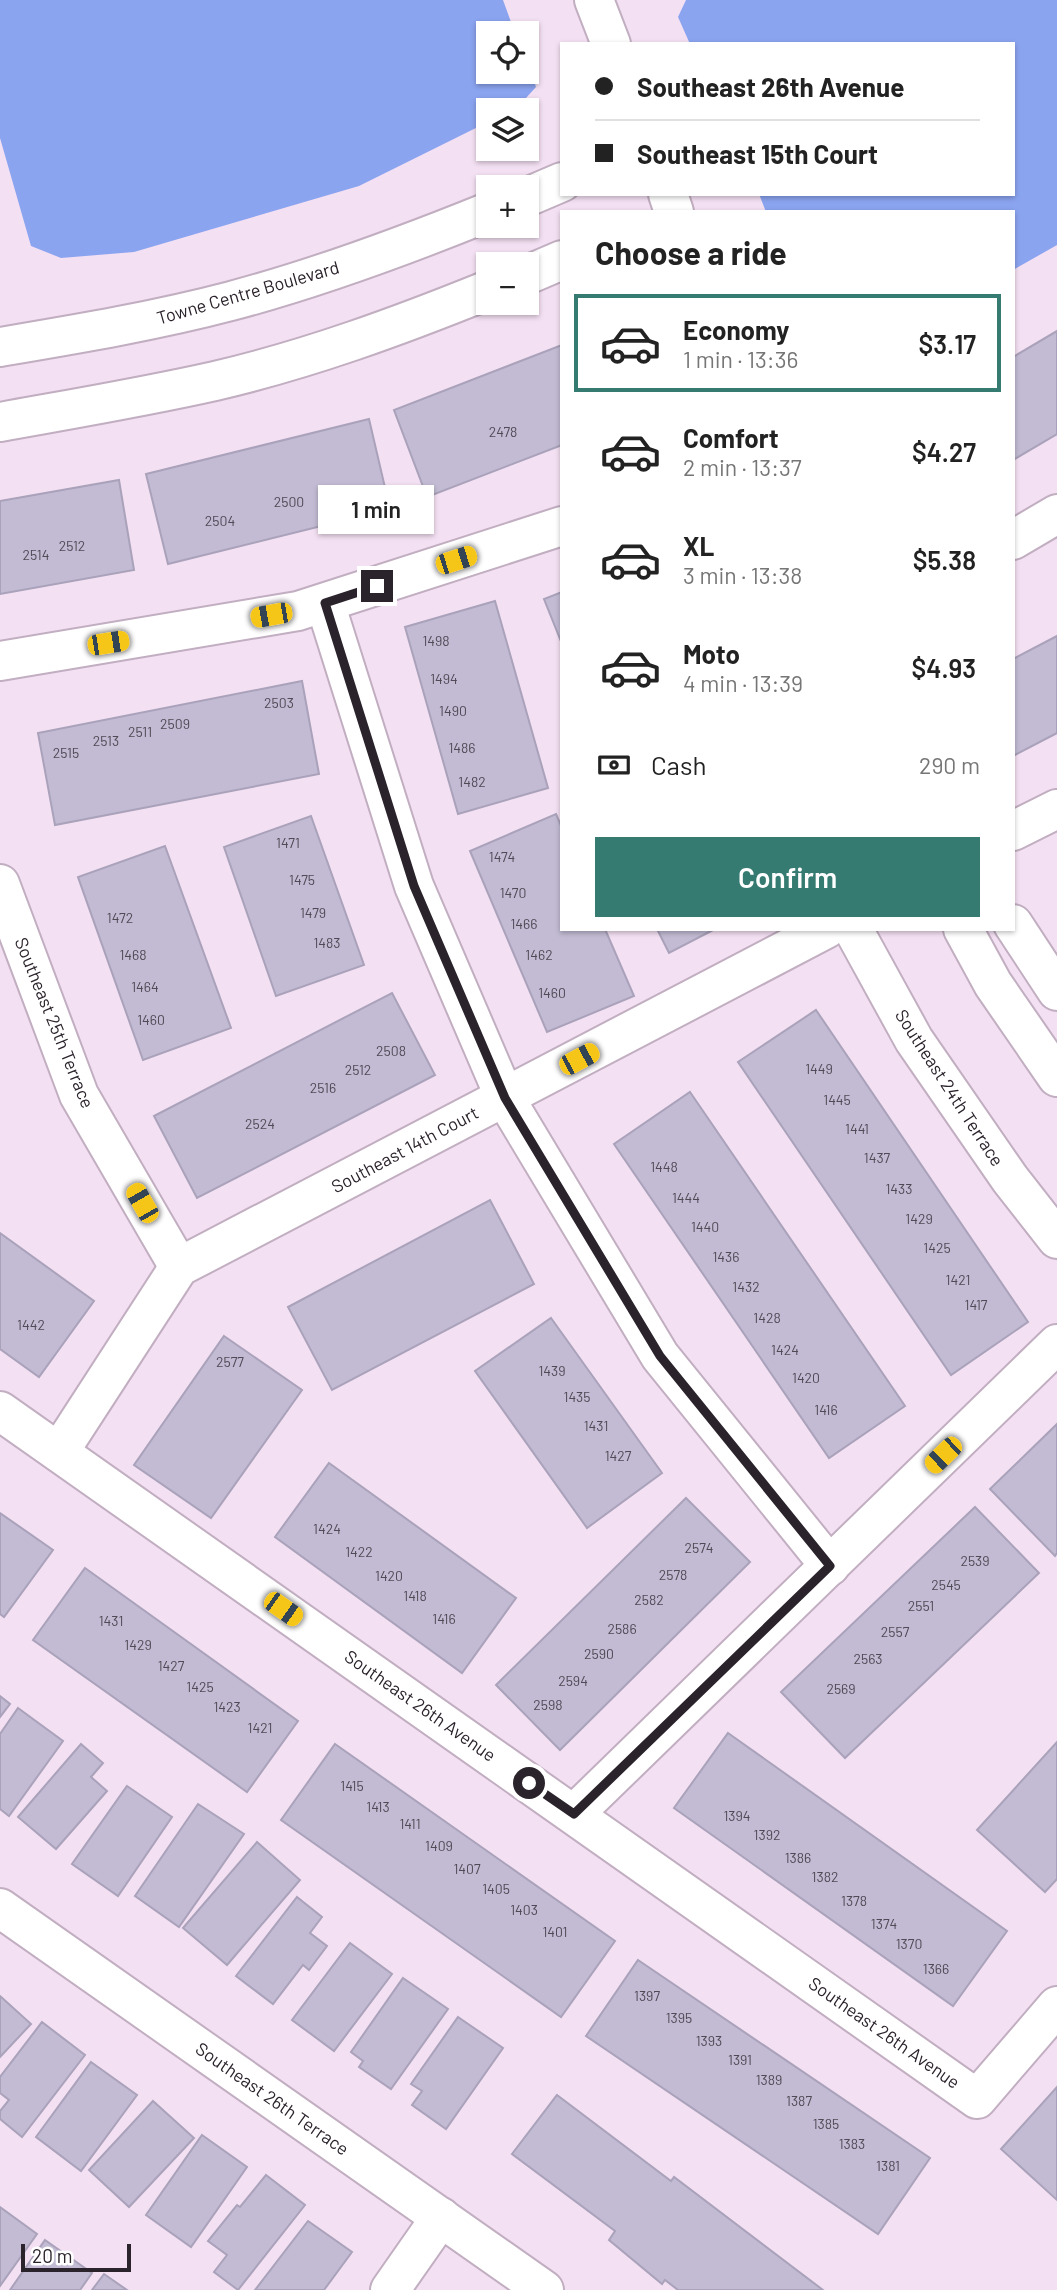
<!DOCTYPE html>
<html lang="en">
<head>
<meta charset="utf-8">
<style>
  body { margin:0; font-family:Barlow,sans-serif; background:#f2f2f2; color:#222; height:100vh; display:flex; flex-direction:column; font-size:26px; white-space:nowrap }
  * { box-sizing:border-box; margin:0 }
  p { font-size:23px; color:#767676 }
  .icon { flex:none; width:38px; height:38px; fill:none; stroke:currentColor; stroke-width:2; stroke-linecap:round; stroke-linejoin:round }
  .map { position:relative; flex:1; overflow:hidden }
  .sheet { position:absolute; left:560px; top:210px; width:455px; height:721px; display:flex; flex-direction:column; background:#fff; border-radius:0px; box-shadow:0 2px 5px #0004 }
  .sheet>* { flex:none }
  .guide { position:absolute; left:560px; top:42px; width:455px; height:154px; border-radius:0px; box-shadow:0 2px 5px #0004; display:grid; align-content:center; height:154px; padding:0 35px; background:#fff }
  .fabs { position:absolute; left:476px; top:21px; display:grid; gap:14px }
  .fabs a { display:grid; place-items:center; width:63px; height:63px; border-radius:0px; background:#fff; box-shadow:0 2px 5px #0004; font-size:35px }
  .scale { position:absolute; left:21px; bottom:18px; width:110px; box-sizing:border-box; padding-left:7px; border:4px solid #2b232b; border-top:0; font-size:19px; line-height:24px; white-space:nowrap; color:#2b232b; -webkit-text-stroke:5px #fff; paint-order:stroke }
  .end { position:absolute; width:32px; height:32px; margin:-16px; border:9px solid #2b232b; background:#fff; box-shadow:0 0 0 4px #fff }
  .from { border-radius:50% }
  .bubble { position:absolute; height:49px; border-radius:0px; background:#fff; box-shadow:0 2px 5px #0004; font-size:23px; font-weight:600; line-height:49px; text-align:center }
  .car { position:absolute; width:21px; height:42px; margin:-21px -10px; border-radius:9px; box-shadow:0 0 5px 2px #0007; background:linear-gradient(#f5c518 24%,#345 0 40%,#f5c518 0 76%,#345 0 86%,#f5c518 0) }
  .guide b { display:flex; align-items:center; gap:24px; height:66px; font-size:26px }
  .guide b+b { border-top:2px solid #e0e0e0 }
  .guide i { width:18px; height:18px; background:#222 }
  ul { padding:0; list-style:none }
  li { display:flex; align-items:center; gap:21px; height:98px; margin:0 14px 10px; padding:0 21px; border:4px solid transparent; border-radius:0px }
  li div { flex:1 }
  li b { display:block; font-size:26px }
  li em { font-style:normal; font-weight:600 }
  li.selected { border-color:#367b71 }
  li>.icon { width:63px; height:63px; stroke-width:1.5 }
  h2 { padding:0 35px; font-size:32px; line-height:84px }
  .pay { display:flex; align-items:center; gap:18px; height:77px; padding:0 35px; font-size:26px }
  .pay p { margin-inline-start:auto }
  .action { display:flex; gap:14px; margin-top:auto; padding:14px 35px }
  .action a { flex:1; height:80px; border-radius:0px; background:#367b71; color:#fff; font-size:28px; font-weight:600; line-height:80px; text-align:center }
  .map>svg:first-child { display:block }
  .water { fill:#8ba4f0 }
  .building { fill:#c2bbd3; stroke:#a9a2ba; stroke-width:2 }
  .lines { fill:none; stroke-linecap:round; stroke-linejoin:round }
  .minor-casing { stroke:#c2aec1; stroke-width:42 }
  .minor { stroke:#fff; stroke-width:38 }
  .route { stroke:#2b232b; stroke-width:9 }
  .labels { text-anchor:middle; stroke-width:6; stroke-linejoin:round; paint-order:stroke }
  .number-label { font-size:14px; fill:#514955 }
  .street-label { font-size:18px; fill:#2b232b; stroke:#fff }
</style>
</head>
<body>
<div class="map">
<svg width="1057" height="2290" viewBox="0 0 1057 2290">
  <rect width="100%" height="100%" fill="#f4e0f3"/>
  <g class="water">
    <path d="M0 0H503L515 33H488V72H527V63L536 87C516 109 518 110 488 110V122L359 186 134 252 61 258 31 246 0 138Z"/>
    <path d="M686 0H1057V245L1013 270V212H766L759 194H1013V44H690L678 17Z"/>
  </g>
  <g class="building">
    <path d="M1057 331V434L1013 460V357Z"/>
    <path d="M562 345V445L427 497 394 410Z"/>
    <path d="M369 419 390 509 168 564 146 474Z"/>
    <path d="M119 480 134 570 0 594V501Z"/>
    <path d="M562 592V644L544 599Z"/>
    <path d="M495 601 548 788 458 814 405 627Z"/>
    <path d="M1057 636V733L1013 756V659Z"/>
    <path d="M302 681 319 774 55 825 38 733Z"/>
    <path d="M556 814 562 828V929H605L634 996 547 1032 470 851Z"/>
    <path d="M311 816 364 965 276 996 224 847Z"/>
    <path d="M165 846 231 1028 143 1060 78 877Z"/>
    <path d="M657 929H715L669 953Z"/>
    <path d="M392 993 435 1075 197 1198 154 1116Z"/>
    <path d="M816 1010 1028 1322 951 1375 738 1062Z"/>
    <path d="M690 1092 905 1406 829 1458 614 1144Z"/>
    <path d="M490 1200 534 1284 332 1390 288 1307Z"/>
    <path d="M0 1233 94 1301 39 1377 0 1349Z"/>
    <path d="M551 1318 662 1473 587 1528 475 1371Z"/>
    <path d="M224 1336 302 1390 211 1518 134 1465Z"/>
    <path d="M1057 1424V1553L1055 1556 990 1489Z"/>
    <path d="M329 1463 516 1598 462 1673 275 1537Z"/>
    <path d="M686 1498 750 1562 560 1750 496 1685Z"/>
    <path d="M975 1507 1039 1573 845 1758 781 1692Z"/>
    <path d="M0 1513 53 1550 4 1617 0 1614Z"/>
    <path d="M85 1568 298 1721 247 1792 33 1640Z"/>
    <path d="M0 1696 10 1704 0 1717Z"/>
    <path d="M18 1708 63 1741 9 1816 0 1809V1734Z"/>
    <path d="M728 1733 1007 1931 953 2006 674 1808Z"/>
    <path d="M1057 1742V1879L1045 1892 977 1830Z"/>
    <path d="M81 1744 103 1763 91 1777 107 1791 56 1849 18 1817Z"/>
    <path d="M335 1744 615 1941 561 2017 281 1820Z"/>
    <path d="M127 1786 172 1817 118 1896 72 1864Z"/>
    <path d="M198 1804 244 1834 179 1927 135 1896Z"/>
    <path d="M257 1842 300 1880 227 1965 183 1928Z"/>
    <path d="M297 1897 322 1917 310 1933 327 1946 309 1970 303 1965 273 2004 236 1976Z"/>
    <path d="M350 1943 392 1974 334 2051 292 2020Z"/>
    <path d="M638 1960 930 2158 878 2234 586 2036Z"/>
    <path d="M403 1978 448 2009 391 2089 359 2067 363 2061 351 2052Z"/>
    <path d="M0 1996 31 2024 0 2057Z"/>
    <path d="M458 2017 503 2048 446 2129 412 2105 422 2091 411 2084Z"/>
    <path d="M42 2022 85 2055 22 2137 0 2119V2111L9 2100 0 2093V2077Z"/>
    <path d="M91 2062 137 2095 81 2171 36 2137Z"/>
    <path d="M1057 2087V2200L1001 2149Z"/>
    <path d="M557 2095 671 2181 674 2177 823 2290H678L665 2280 662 2284 609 2240 615 2231 512 2154Z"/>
    <path d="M153 2101 194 2138 129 2207 89 2170Z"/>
    <path d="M202 2135 247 2167 191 2247 146 2215Z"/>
    <path d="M266 2175 305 2205 238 2290 214 2272 227 2255 208 2241 237 2205 240 2207Z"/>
    <path d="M0 2207 37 2234 0 2286Z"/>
    <path d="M308 2221 352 2252 324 2290H255Z"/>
    <path d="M45 2240 92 2273 80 2290H10Z"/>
    <path d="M104 2274 127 2290H92Z"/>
  </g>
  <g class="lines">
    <g class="minor-casing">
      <g id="minor">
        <path d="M594 0 611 44"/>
        <path d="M668 194 674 212"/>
        <path d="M527 197 562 182"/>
        <path d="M527 275 562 260"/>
        <path d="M0 347C77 334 155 321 231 301 318 278 404 246 488 212"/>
        <path d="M0 422C72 409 144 397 215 381 309 359 399 326 488 290"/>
        <path d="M1013 540 1057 514"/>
        <path d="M325 603 414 886 505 1098 660 1356 830 1566"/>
        <path d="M0 661 298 611 562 526"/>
        <path d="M1013 831 1057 809"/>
        <path d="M0 884 79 1095 179 1267"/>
        <path d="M1013 924 1057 991"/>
        <path d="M853 929 914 1040 1010 1179 1057 1239"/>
        <path d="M963 929 993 984 1057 1077"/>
        <path d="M0 1411 977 2099 1057 2006"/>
        <path d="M59 1452 179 1267 826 929"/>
        <path d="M574 1814 1057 1344"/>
        <path d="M0 1908 544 2290"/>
        <path d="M390 2290 441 2217"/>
      </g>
    </g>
    <use href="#minor" class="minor"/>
  </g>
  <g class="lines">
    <path class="route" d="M377 586 325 603 414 886 505 1098 660 1356 830 1566 574 1814 529 1783"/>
  </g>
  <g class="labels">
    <g class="number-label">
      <text x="503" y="437">2478</text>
      <text x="289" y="507">2500</text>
      <text x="220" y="526">2504</text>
      <text x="72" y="551">2512</text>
      <text x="36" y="560">2514</text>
      <text x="436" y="646">1498</text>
      <text x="444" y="684">1494</text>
      <text x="279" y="708">2503</text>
      <text x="453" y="716">1490</text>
      <text x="175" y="729">2509</text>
      <text x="140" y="737">2511</text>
      <text x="106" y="746">2513</text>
      <text x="462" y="753">1486</text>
      <text x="66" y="758">2515</text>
      <text x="472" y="787">1482</text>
      <text x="288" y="848">1471</text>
      <text x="502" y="862">1474</text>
      <text x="302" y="885">1475</text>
      <text x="513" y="898">1470</text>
      <text x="313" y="918">1479</text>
      <text x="120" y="923">1472</text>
      <text x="524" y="929">1466</text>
      <text x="327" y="948">1483</text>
      <text x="133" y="960">1468</text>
      <text x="539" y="960">1462</text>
      <text x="145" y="992">1464</text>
      <text x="552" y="998">1460</text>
      <text x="151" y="1025">1460</text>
      <text x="391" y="1056">2508</text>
      <text x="819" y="1074">1449</text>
      <text x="358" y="1075">2512</text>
      <text x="323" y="1093">2516</text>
      <text x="837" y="1105">1445</text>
      <text x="260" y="1129">2524</text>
      <text x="857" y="1134">1441</text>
      <text x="877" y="1163">1437</text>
      <text x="664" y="1172">1448</text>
      <text x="899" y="1194">1433</text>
      <text x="686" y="1203">1444</text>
      <text x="919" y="1224">1429</text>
      <text x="705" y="1232">1440</text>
      <text x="937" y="1253">1425</text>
      <text x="726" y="1262">1436</text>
      <text x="958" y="1285">1421</text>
      <text x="746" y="1292">1432</text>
      <text x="976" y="1310">1417</text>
      <text x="767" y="1323">1428</text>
      <text x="31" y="1330">1442</text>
      <text x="785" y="1355">1424</text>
      <text x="230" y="1367">2577</text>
      <text x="552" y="1376">1439</text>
      <text x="806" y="1383">1420</text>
      <text x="577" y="1402">1435</text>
      <text x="826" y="1415">1416</text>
      <text x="596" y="1431">1431</text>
      <text x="618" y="1461">1427</text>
      <text x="327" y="1534">1424</text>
      <text x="699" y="1553">2574</text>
      <text x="359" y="1557">1422</text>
      <text x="975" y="1566">2539</text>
      <text x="673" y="1580">2578</text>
      <text x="389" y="1581">1420</text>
      <text x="946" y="1590">2545</text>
      <text x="415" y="1601">1418</text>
      <text x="649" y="1605">2582</text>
      <text x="921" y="1611">2551</text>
      <text x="444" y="1624">1416</text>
      <text x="111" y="1626">1431</text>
      <text x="622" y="1634">2586</text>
      <text x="895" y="1637">2557</text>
      <text x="138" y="1650">1429</text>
      <text x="599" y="1659">2590</text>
      <text x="868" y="1664">2563</text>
      <text x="171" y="1671">1427</text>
      <text x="573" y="1686">2594</text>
      <text x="200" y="1692">1425</text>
      <text x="841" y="1694">2569</text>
      <text x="548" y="1710">2598</text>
      <text x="227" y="1712">1423</text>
      <text x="260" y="1733">1421</text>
      <text x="352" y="1791">1415</text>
      <text x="378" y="1812">1413</text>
      <text x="737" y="1821">1394</text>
      <text x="410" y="1829">1411</text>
      <text x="767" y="1840">1392</text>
      <text x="439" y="1851">1409</text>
      <text x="798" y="1863">1386</text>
      <text x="467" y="1874">1407</text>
      <text x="825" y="1882">1382</text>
      <text x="496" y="1894">1405</text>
      <text x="854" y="1906">1378</text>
      <text x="524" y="1915">1403</text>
      <text x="884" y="1929">1374</text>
      <text x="555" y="1937">1401</text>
      <text x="909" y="1949">1370</text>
      <text x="936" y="1974">1366</text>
      <text x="647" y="2001">1397</text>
      <text x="679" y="2023">1395</text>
      <text x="709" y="2046">1393</text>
      <text x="740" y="2065">1391</text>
      <text x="769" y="2085">1389</text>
      <text x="799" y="2106">1387</text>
      <text x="826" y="2129">1385</text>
      <text x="852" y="2149">1383</text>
      <text x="888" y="2171">1381</text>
    </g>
    <g class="street-label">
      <text transform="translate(248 293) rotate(-16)" y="6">Towne Centre Boulevard</text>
      <text transform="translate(54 1023) rotate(68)" y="6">Southeast 25th Terrace</text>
      <text transform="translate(949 1088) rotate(57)" y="6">Southeast 24th Terrace</text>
      <text transform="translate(405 1150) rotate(-28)" y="6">Southeast 14th Court</text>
      <text transform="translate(420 1706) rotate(35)" y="6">Southeast 26th Avenue</text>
      <text transform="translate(884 2033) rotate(35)" y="6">Southeast 26th Avenue</text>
      <text transform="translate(272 2099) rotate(35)" y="6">Southeast 26th Terrace</text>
    </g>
  </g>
</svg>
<div class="fabs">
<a><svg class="icon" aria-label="locate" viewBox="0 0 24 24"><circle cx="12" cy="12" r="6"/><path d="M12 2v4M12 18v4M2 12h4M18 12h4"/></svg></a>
<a><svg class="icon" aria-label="layers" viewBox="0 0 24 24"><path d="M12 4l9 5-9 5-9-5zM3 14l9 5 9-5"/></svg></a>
<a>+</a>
<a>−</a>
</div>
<div class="scale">20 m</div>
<i class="end from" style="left:529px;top:1783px"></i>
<i class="end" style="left:377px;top:586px"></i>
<div class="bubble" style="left:318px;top:485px;width:116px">1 min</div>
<i class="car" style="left:456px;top:560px;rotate:72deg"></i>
<i class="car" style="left:271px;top:615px;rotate:260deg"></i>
<i class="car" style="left:108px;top:643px;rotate:81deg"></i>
<i class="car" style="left:579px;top:1059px;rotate:62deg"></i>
<i class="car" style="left:142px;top:1203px;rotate:330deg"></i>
<i class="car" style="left:943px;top:1455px;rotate:226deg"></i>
<i class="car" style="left:283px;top:1609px;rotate:125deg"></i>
<div class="guide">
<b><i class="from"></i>Southeast 26th Avenue</b>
<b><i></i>Southeast 15th Court</b>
</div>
<section class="sheet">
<h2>Choose a ride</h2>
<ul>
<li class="selected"><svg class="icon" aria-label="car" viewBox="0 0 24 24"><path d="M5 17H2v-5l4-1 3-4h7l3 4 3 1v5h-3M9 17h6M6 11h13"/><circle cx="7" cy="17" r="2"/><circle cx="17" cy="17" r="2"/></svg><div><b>Economy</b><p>1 min · 13:36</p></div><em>$3.17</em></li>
<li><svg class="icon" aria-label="car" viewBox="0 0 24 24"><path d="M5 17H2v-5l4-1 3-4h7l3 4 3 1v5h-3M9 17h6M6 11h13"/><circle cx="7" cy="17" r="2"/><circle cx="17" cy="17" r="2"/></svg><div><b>Comfort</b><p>2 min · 13:37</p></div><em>$4.27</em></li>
<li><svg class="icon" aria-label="car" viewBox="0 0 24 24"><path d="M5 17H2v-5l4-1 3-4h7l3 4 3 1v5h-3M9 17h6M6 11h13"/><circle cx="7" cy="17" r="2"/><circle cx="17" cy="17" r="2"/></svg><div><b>XL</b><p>3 min · 13:38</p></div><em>$5.38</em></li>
<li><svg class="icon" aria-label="car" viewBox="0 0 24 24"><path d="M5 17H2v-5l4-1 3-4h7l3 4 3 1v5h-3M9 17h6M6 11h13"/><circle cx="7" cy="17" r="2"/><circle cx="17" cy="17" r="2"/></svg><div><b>Moto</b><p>4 min · 13:39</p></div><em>$4.93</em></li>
</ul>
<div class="pay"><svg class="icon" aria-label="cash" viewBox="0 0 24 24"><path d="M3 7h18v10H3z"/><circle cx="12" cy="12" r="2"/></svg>Cash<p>290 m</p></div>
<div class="action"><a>Confirm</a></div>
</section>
</div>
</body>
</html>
